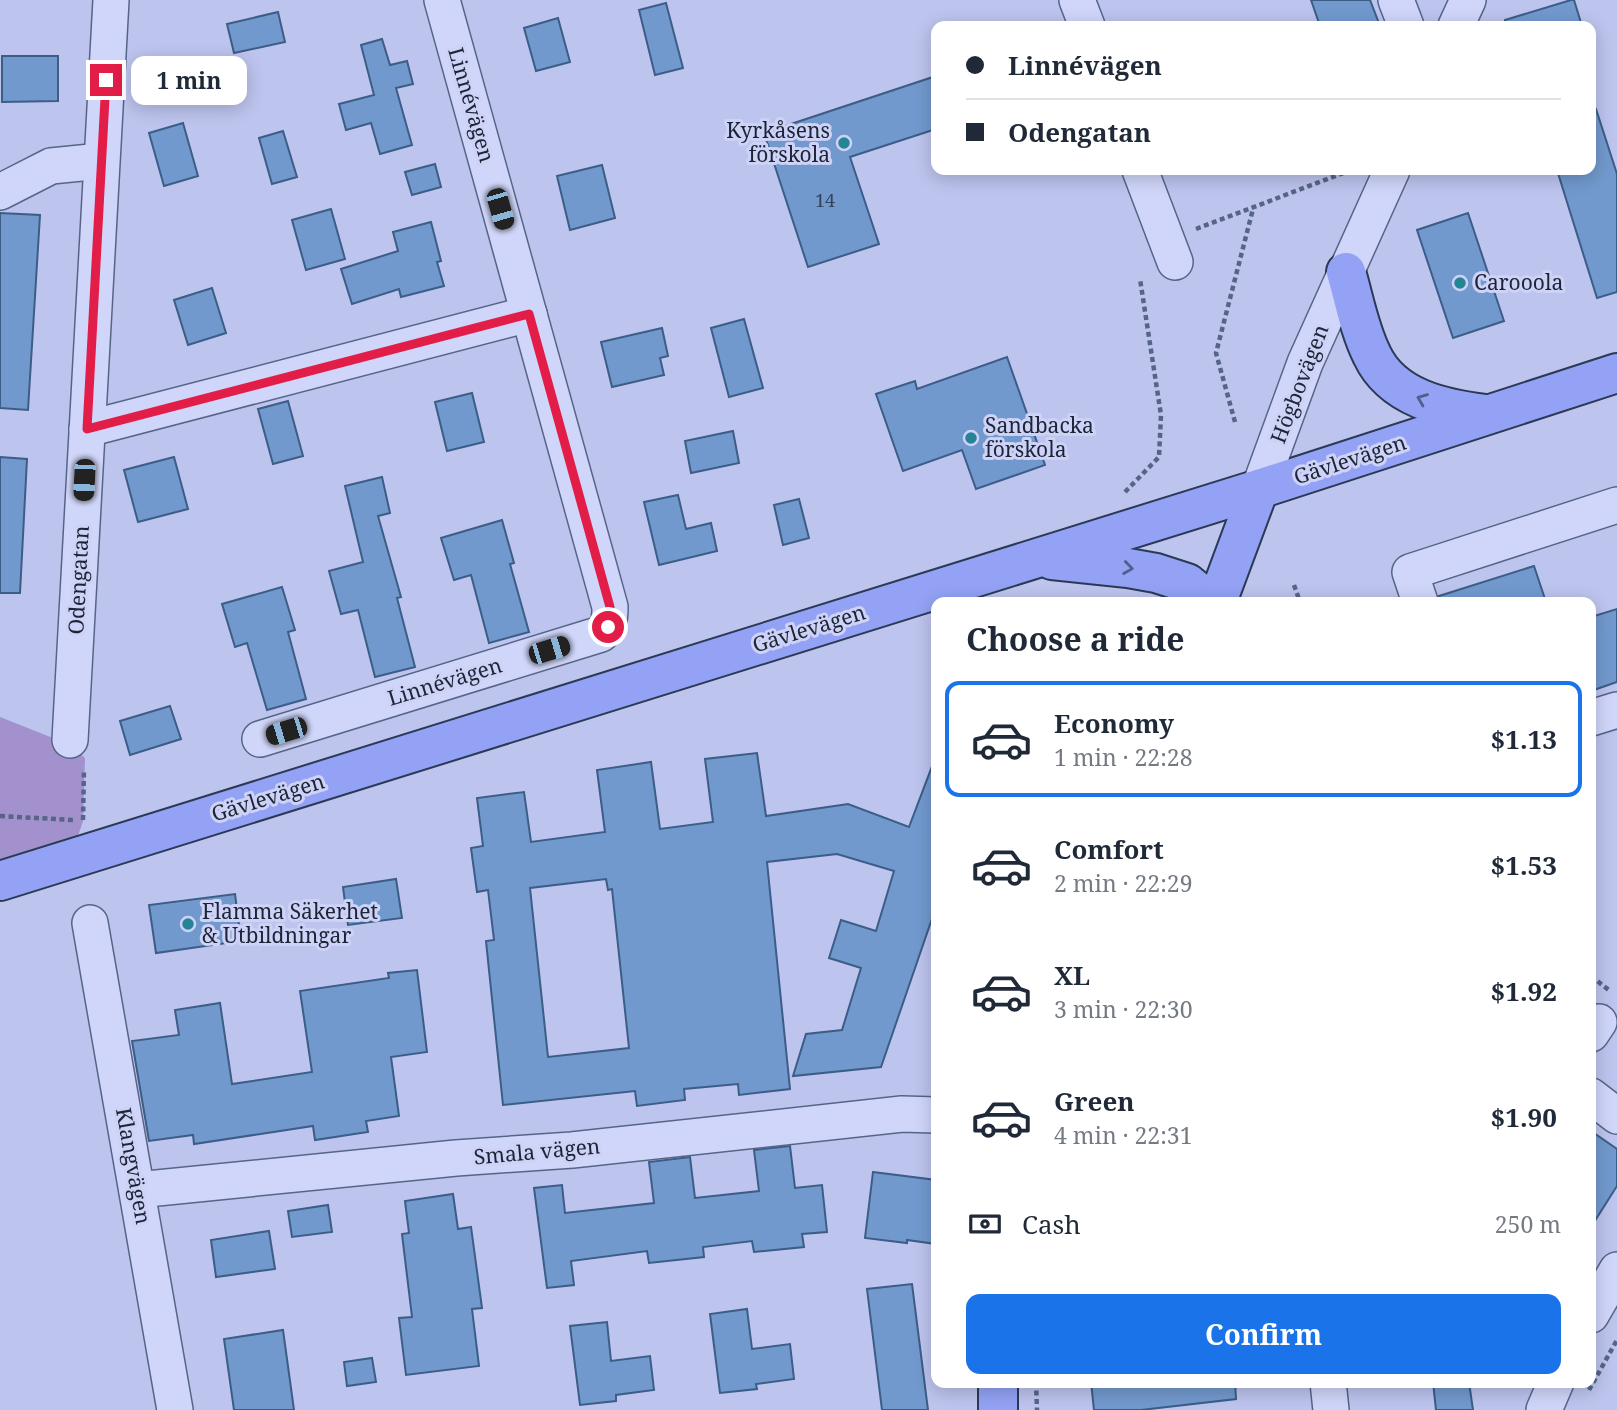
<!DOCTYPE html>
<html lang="en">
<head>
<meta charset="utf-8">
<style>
  body { margin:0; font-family:"Noto Serif",serif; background:#f6f6f7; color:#1f2937; height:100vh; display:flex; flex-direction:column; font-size:26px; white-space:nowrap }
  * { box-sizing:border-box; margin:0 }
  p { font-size:23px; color:#747a83 }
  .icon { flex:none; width:38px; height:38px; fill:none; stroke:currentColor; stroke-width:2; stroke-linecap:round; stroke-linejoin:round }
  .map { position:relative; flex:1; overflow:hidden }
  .drawer { position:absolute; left:931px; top:597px; width:665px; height:791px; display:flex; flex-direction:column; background:#fff; border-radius:14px; box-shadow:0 4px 18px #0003 }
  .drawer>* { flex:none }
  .top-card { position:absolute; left:931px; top:21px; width:665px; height:154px; border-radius:14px; box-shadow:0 4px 18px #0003; display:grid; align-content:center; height:154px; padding:0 35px; background:#fff }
  .end { position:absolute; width:32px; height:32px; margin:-16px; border:9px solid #e11d48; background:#fff; box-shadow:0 0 0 4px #fff }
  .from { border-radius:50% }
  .bubble { position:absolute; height:49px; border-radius:14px; background:#fff; box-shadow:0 4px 18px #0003; font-size:23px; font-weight:700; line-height:49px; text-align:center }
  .car { position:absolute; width:21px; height:42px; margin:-21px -10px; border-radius:9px; box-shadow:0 0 5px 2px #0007; background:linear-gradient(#222 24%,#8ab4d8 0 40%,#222 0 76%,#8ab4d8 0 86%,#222 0) }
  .top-card b { display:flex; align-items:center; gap:24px; height:66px; font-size:26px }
  .top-card b+b { border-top:2px solid #e0e1e3 }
  .top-card i { width:18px; height:18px; background:#1f2937 }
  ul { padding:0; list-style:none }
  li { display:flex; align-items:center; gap:21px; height:116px; margin:0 14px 10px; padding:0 21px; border:4px solid transparent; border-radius:14px }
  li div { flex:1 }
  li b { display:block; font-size:26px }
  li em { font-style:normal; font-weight:700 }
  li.selected { border-color:#1a73e8 }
  li>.icon { width:63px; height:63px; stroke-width:1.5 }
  h2 { padding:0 35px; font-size:32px; line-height:84px }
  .pay { display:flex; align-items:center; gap:18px; height:77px; padding:0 35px; font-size:26px }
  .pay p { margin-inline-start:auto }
  .button { display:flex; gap:14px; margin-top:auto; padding:14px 35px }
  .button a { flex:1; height:80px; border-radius:14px; background:#1a73e8; color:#fff; font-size:28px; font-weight:700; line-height:80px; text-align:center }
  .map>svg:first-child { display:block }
  .green { fill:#a291cc }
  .building { fill:#7299ce; stroke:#3c5d86; stroke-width:2; fill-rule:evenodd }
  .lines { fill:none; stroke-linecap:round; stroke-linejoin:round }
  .minor-casing { stroke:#566587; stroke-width:38 }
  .major-casing { stroke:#2b3a54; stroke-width:42 }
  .path { stroke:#566587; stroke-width:4.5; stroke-dasharray:5 3.5; stroke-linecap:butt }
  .minor { stroke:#d0d6f9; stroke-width:35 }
  .major { stroke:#93a2f4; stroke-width:38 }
  .oneway { stroke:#515d8b }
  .route { stroke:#e11d48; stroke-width:9 }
  .poi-dot { fill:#258597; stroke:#cdd2f6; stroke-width:2.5 }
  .labels { text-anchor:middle; stroke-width:6; stroke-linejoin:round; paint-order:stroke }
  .number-label { font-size:18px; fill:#31425b }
  .street-label { font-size:21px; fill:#1b2535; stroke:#cdd2f6 }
  .poi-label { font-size:21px; fill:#1b2535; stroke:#cdd2f6; text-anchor:start }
</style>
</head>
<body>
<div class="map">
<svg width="1617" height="1410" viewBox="0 0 1617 1410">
  <rect width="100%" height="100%" fill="#bdc4ee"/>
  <path class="green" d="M0 717 68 744 85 758 83 821 70 860 0 881Z"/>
  <g class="building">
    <path d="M1311 0H1370L1380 26H1320Z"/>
    <path d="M1571 0H1574L1582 26H1505V20Z"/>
    <path d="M666 3 683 68 655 75 639 10Z"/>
    <path d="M278 12 285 42 234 53 227 24Z"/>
    <path d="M558 18 570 62 536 71 524 28Z"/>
    <path d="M382 39 390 65 407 61 413 84 396 88 412 145 380 154 371 123 346 130 339 104 374 95 361 45Z"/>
    <path d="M2 56H58V101L2 102Z"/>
    <path d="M936 76V129L850 157 879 244 808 267 764 133Z"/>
    <path d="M1596 109 1617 174V292L1597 298 1557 170H1591V110Z"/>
    <path d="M183 123 198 176 164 186 149 133Z"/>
    <path d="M283 131 297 177 272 184 259 138Z"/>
    <path d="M435 164 441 187 412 195 405 172Z"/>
    <path d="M602 165 615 218 570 230 557 176Z"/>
    <path d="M331 209 345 259 306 270 292 220Z"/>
    <path d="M0 213 40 215 28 410 0 408Z"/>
    <path d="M1468 213 1504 321 1453 338 1417 230Z"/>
    <path d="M431 222 441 261 437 262 444 286 401 297 399 289 352 304 341 269 398 251 393 232Z"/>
    <path d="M212 288 226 333 188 345 174 300Z"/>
    <path d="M744 319 763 388 729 397 711 328Z"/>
    <path d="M662 328 668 356 660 358 664 375 612 387 601 342Z"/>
    <path d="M1007 357 1045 465 976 489 962 450 903 471 876 394 915 381 917 389Z"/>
    <path d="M472 393 484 442 447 451 435 402Z"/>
    <path d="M288 401 303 456 273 464 258 409Z"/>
    <path d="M733 431 739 463 691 473 685 441Z"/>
    <path d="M0 457 27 459 20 593H0Z"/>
    <path d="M174 457 188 509 138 522 124 470Z"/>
    <path d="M382 477 390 513 378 516 401 597 397 598 415 667 375 677 358 610 341 614 329 571 363 562 345 486Z"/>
    <path d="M678 495 686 529 711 523 717 551 659 565 644 502Z"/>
    <path d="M799 499 809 538 783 545 774 505Z"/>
    <path d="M502 520 514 563 510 564 529 632 489 643 471 575 454 580 441 538Z"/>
    <path d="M1534 566 1546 602H1440L1439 596Z"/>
    <path d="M282 587 295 630 288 632 306 699 267 710 247 643 235 647 222 604Z"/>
    <path d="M1617 609V682L1591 691V617Z"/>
    <path d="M170 706 181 739 130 755 120 721Z"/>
    <path d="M757 753 766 816 848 804 909 827 934 761H936V907L881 1067 793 1076 806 1034 842 1030 861 968 829 958 841 920 876 931 894 871 837 854 767 862 790 1089 739 1095 738 1084 684 1089 685 1100 637 1106 635 1091 503 1105 486 941 494 940 488 890 477 892 471 848 483 846 477 798 524 792 531 842 605 832 597 770 651 762 660 829 713 822 705 759ZM606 879 608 890 612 889 629 1048 548 1057 530 888Z"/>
    <path d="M396 879 402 918 348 925 343 887Z"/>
    <path d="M235 894 241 941 156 953 149 905Z"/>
    <path d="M417 970 427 1052 391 1057 399 1116 366 1121 368 1132 315 1140 313 1126 194 1144 193 1135 149 1141 132 1041 179 1035 175 1010 220 1003 232 1084 312 1072 300 991 389 978 388 973Z"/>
    <path d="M1591 1131 1617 1149V1186L1591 1227Z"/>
    <path d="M790 1146 795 1188 822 1185 827 1232 802 1234 804 1247 754 1252 752 1241 703 1247 704 1257 649 1263 647 1251 571 1261 574 1285 547 1288 534 1188 562 1185 565 1213 654 1203 649 1162 690 1157 695 1198 759 1191 754 1150Z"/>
    <path d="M873 1172 936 1180V1244L907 1240V1243L865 1238Z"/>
    <path d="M453 1194 458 1229 471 1227 482 1308 472 1309 479 1366 406 1375 399 1318 412 1317 402 1234 409 1233 405 1201Z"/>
    <path d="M328 1205 332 1232 292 1237 288 1211Z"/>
    <path d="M269 1231 275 1269 216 1277 211 1240Z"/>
    <path d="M912 1284 928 1410H882L867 1289Z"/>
    <path d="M747 1309 752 1349 790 1344 794 1379 756 1384 757 1389 720 1393 710 1314Z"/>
    <path d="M607 1322 611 1361 650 1356 654 1390 616 1395V1401L580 1405 570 1326Z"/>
    <path d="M283 1330 294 1410H234L224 1339Z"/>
    <path d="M372 1358 376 1382 347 1386 344 1362Z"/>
    <path d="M1091 1382H1235L1236 1399 1141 1410H1094Z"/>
    <path d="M1433 1382H1469L1473 1410H1436Z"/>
  </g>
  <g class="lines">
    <g class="minor-casing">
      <g id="minor">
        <path d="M1077 0 1087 26"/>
        <path d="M1396 0 1406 26"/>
        <path d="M1456 26 1468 0"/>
        <path d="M1140 170 1175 262"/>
        <path d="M0 192 51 166 101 161"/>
        <path d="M87 429 529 314"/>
        <path d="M1259 489 1305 363 1392 170"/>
        <path d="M1420 602 1410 572 1617 505"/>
        <path d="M1591 718 1617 710"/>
        <path d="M260 739 601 634C609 626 610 619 610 607L442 0"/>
        <path d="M70 740 111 0"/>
        <path d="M90 923 175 1410"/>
        <path d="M1591 1034 1599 1022"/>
        <path d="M1591 1096 1617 1116"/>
        <path d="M137 1190 456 1158 572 1150 902 1114 936 1115"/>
        <path d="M1591 1315 1617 1270"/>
        <path d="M1328 1382 1331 1410"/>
        <path d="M1544 1410 1556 1382"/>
      </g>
    </g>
    <g class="major-casing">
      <g id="major">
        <path d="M1346 272C1354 299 1359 329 1372 355 1392 398 1443 409 1486 414"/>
        <path d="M1052 560 1128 568 1156 573 1187 583 1210 602"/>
        <path d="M1217 602 1259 489"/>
        <path d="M0 881 1259 489 1617 373"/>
        <path d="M998 1410V1382"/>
      </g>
    </g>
    <g class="path">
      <path d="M1196 229 1351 170"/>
      <path d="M1235 422 1216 353 1253 209"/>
      <path d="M1125 492 1159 457 1161 415 1140 279"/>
      <path d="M1294 585 1300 602"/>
      <path d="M0 816 73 820"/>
      <path d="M83 820 84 769"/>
      <path d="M1591 976 1610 991"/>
      <path d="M1036 1382 1037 1410"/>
      <path d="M1589 1390 1617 1340"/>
    </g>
    <use href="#minor" class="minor"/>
    <use href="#major" class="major"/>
  </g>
  <defs><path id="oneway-chevron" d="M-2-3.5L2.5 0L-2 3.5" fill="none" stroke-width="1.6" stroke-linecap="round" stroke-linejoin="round" transform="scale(1.75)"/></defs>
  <g class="oneway">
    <use href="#oneway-chevron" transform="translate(1422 399) rotate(-158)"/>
    <use href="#oneway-chevron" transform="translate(1128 568) rotate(8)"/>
  </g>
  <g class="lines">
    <path class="route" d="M106 80 87 429 529 314 610 607 608 627"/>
  </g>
  <g class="poi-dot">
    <circle cx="844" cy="143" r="7"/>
    <circle cx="1460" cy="283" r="7"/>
    <circle cx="971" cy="438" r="7"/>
    <circle cx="188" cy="924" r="7"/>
  </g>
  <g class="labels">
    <g class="number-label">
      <text x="825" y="207">14</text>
    </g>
    <g class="street-label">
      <text transform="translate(471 105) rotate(74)" y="7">Linnévägen</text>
      <text transform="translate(1300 384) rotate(-69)" y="7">Högbovägen</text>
      <text transform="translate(1350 460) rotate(-18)" y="7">Gävlevägen</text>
      <text transform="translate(79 580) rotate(-87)" y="7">Odengatan</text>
      <text transform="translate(809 629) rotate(-17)" y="7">Gävlevägen</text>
      <text transform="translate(445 682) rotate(-17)" y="7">Linnévägen</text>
      <text transform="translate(268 798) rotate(-17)" y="7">Gävlevägen</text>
      <text transform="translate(537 1152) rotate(-5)" y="7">Smala vägen</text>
      <text transform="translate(133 1166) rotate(80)" y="7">Klangvägen</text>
    </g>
    <g class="poi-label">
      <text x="830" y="138" text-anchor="end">Kyrkåsens<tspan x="830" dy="24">förskola</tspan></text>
      <text x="1474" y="290">Carooola</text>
      <text x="985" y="433">Sandbacka<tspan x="985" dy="24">förskola</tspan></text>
      <text x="202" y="919">Flamma Säkerhet<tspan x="202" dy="24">&amp; Utbildningar</tspan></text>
    </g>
  </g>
</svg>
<i class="end from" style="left:608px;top:627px"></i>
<i class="end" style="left:106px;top:80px"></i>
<div class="bubble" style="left:131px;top:56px;width:116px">1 min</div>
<i class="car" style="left:500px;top:209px;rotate:164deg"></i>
<i class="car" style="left:84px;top:480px;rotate:183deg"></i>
<i class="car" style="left:549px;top:650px;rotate:73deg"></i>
<i class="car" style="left:286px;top:731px;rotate:253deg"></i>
<div class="top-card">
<b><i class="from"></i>Linnévägen</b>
<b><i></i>Odengatan</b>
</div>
<section class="drawer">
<h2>Choose a ride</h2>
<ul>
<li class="selected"><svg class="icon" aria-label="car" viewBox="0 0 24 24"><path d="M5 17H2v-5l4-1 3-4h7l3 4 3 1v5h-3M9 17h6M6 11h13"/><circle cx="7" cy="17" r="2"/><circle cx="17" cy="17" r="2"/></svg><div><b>Economy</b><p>1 min · 22:28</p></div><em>$1.13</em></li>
<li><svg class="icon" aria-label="car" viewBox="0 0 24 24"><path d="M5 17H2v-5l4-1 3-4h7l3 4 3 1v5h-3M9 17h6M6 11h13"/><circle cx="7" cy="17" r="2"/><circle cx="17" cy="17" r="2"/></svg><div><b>Comfort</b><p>2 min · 22:29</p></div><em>$1.53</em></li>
<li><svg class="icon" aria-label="car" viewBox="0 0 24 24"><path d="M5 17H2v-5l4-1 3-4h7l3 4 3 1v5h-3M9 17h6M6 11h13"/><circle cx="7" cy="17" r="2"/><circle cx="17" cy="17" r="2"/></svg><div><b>XL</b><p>3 min · 22:30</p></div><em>$1.92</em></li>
<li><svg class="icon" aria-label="car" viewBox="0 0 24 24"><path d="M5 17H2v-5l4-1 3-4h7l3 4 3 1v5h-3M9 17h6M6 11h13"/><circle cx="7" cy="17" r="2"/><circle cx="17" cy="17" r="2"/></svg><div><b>Green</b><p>4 min · 22:31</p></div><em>$1.90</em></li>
</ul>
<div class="pay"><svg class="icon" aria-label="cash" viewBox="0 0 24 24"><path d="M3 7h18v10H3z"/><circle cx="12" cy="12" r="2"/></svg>Cash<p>250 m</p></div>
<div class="button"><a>Confirm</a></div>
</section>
</div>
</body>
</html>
